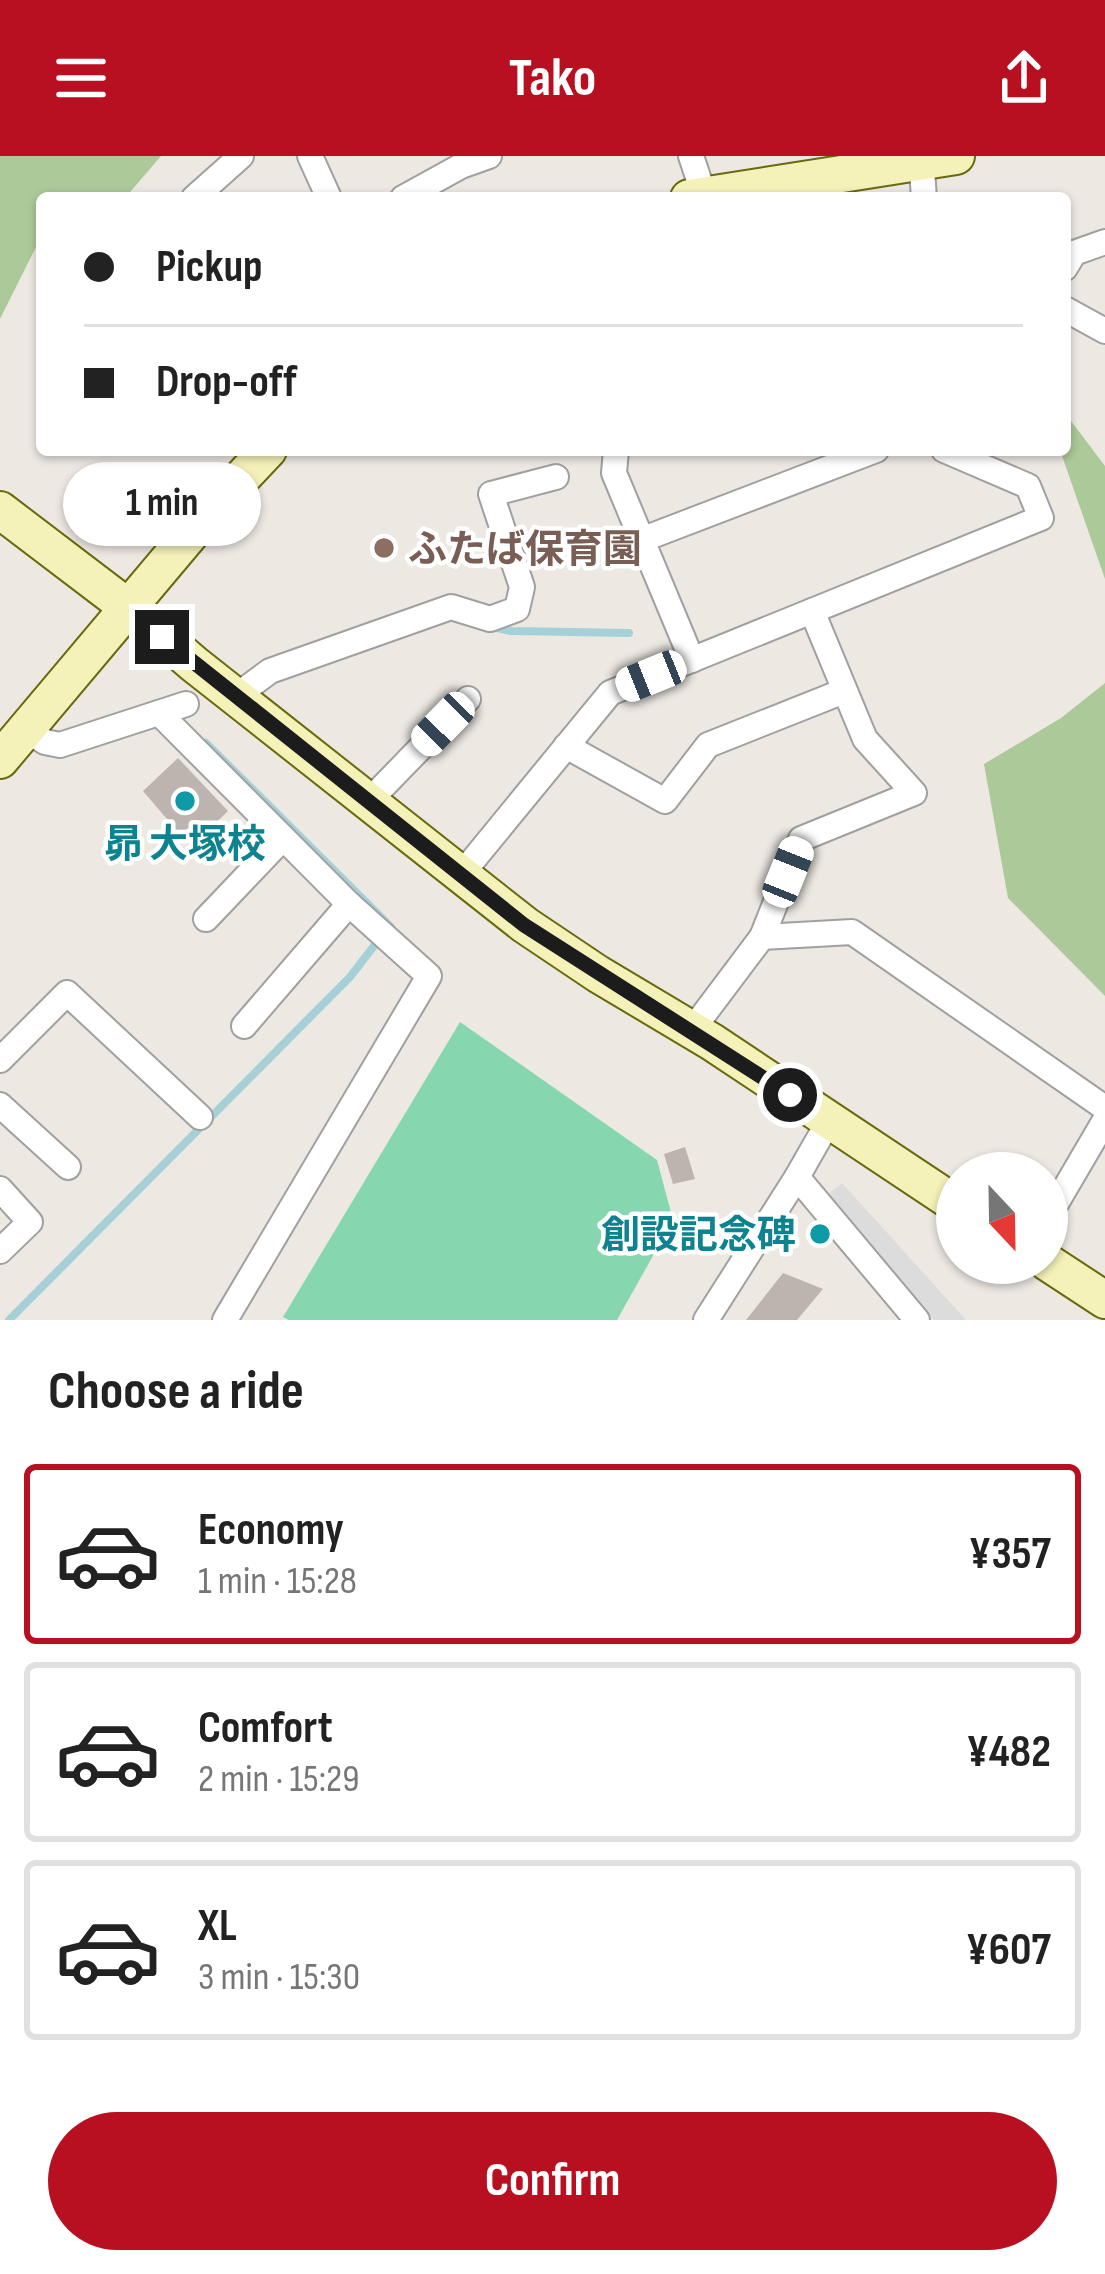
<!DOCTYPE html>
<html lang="en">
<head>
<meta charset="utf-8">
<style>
  body { margin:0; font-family:"Sofia Sans Condensed","Noto Sans JP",sans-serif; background:#f6f6f6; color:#222; height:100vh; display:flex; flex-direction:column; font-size:45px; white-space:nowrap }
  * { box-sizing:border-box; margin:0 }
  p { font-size:39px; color:#767676 }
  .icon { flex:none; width:66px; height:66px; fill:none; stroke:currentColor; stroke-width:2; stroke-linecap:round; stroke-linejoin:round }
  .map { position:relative; height:1164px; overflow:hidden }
  .details { display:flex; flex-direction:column; background:#fff; flex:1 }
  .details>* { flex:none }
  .hud { position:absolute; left:36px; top:36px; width:1035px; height:264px; border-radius:12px; box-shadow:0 3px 9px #0004; display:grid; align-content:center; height:264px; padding:0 48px; background:#fff }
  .needle { width:78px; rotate:158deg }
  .fabs { position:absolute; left:936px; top:996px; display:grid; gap:24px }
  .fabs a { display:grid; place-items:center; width:132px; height:132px; border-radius:50%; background:#fff; box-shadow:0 3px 9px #0004; font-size:60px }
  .end { position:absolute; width:54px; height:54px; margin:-27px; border:15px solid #1c1c1c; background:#fff; box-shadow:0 0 0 6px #fff }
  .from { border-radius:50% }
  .bubble { position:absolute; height:84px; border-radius:42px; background:#fff; box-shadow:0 3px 9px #0004; font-size:39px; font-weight:700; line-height:84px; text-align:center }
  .car { position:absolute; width:36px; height:72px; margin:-36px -18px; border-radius:15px; box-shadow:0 0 9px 3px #0007; background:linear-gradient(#fff 24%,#345 0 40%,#fff 0 76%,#345 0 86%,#fff 0) }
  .hud b { display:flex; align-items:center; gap:42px; height:114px; font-size:45px }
  .hud b+b { border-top:3px solid #e0e0e0 }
  .hud i { width:30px; height:30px; background:#222 }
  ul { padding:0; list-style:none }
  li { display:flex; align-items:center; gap:36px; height:180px; margin:0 24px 18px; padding:0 24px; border:6px solid #e0e0e0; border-radius:12px }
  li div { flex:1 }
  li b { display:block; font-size:45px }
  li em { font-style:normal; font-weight:700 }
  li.active { border-color:#b81020 }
  li>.icon { width:108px; height:108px; stroke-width:1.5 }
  h2 { padding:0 48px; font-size:54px; line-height:144px }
  .action { display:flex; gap:24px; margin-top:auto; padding:24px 48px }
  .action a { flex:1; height:138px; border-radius:72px; background:#b81020; color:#fff; font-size:48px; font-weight:700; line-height:138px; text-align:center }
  header { display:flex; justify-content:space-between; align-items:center; height:156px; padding:0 48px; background:#b81020; color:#fff; font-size:54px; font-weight:700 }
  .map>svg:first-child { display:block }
  .forest { fill:#acc99a }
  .pitch { fill:#86d6b0 }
  .parking { fill:#dcdcdc }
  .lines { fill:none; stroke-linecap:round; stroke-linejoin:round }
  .stream { stroke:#a6d0d7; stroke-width:8 }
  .building { fill:#bdb4af }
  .street-casing { stroke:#a0a0a0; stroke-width:28 }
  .secondary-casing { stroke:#67690d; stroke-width:40 }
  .street { stroke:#fff; stroke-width:24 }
  .secondary { stroke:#f4f1b9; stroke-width:36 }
  .route { stroke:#1c1c1c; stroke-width:15 }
  .education-dot { fill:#8d6e63; stroke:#fff; stroke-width:4.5 }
  .culture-dot { fill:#0f9aa8; stroke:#fff; stroke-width:4.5 }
  .labels { text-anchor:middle; stroke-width:9; stroke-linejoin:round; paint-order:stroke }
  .education-label { font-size:39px; font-weight:bold; fill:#785e54; stroke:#fff; text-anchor:start }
  .culture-label { font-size:39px; font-weight:bold; fill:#0d838f; stroke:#fff }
</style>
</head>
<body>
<header><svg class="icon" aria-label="menu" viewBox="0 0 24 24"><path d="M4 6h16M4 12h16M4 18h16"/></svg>Tako<svg class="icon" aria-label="share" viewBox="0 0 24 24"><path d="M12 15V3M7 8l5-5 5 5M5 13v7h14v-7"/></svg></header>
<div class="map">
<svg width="1105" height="1164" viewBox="0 0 1105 1164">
  <rect width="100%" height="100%" fill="#ede8e2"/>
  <g class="forest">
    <path d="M0 0H161L125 42H42V79L0 163Z"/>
    <path d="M1065 257 1105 310V423L1060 294H1065Z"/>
    <path d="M1105 527V840L1008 742 984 608 1061 562Z"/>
  </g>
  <path class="pitch" d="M460 866 657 1004 673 1064 617 1164H289L283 1161Z"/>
  <path class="parking" d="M842 1027 966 1164H934L824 1042Z"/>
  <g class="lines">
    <g class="stream">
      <path d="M493 471 511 475 629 477"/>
      <path d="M206 587 391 771"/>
      <path d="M9 1164 350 821 377 786"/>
    </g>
  </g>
  <g class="building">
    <path d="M178 602 228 655 191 691 143 635Z"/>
    <path d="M685 991 695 1023 673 1028 664 998Z"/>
    <path d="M783 1117 823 1133 797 1164H746Z"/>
  </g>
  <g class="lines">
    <g class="street-casing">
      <g id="street">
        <path d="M310 0 329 42"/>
        <path d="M691 0 705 42"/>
        <path d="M921 0 924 42"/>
        <path d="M194 42 241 0"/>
        <path d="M403 42 461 10 489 0"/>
        <path d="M1065 112 1074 97 1105 86"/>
        <path d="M1065 153 1105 175"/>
        <path d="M616 294 614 317 692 504"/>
        <path d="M641 384 876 294"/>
        <path d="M236 540 270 515 451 451 490 463 517 453 522 431 491 338 556 321"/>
        <path d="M159 557 349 748 429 820 225 1164"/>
        <path d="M27 574 45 586 60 589 186 548"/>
        <path d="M566 590 665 645 708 589 844 535"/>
        <path d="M368 646 468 543"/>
        <path d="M460 720 610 537 1041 362 1028 330 944 294"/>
        <path d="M206 763 283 682"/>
        <path d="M762 781 801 683 914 637 865 583 812 455"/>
        <path d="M244 870 349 748"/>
        <path d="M692 874 762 781 852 776 1105 952"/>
        <path d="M0 904 67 837 200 961"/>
        <path d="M0 949 68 1011"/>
        <path d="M829 965 797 1021 917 1164"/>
        <path d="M0 1033 30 1066 0 1095"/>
        <path d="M1047 1063 1105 964"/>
        <path d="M706 1164 797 1021"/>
      </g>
    </g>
    <g class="secondary-casing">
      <g id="secondary">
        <path d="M689 42 956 0"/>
        <path d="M0 354 130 453 194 508 525 769 598 818 712 886 957 1049"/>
        <path d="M0 604 202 364 268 294"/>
        <path d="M1047 1106 1105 1144"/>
      </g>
    </g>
    <use href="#street" class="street"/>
    <use href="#secondary" class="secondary"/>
  </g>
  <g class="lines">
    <path class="route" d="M162 481 524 769 790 939"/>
  </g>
  <circle class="education-dot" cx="384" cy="392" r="12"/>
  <g class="culture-dot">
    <circle cx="185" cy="645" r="12"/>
    <circle cx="820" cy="1078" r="12"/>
  </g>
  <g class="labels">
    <g class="education-label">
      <text x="408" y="406">ふたば保育園</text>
    </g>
    <g class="culture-label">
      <text x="185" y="701">昴 大塚校</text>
      <text x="796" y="1092" text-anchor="end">創設記念碑</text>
    </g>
  </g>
</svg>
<div class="fabs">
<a><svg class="needle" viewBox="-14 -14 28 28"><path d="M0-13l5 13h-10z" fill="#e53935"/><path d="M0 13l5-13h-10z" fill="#767676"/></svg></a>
</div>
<i class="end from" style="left:790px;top:939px"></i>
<i class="end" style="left:162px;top:481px"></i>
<div class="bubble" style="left:63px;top:306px;width:198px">1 min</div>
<i class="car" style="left:651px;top:520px;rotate:248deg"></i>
<i class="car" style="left:443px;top:568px;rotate:224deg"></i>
<i class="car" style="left:788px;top:716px;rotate:22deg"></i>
<div class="hud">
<b><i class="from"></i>Pickup</b>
<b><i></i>Drop-off</b>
</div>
</div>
<section class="details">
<h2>Choose a ride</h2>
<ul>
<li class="active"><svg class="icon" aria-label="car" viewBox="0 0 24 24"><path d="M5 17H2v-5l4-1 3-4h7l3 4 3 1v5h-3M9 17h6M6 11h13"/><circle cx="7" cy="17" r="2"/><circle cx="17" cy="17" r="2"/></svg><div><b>Economy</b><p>1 min · 15:28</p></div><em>¥357</em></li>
<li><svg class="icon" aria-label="car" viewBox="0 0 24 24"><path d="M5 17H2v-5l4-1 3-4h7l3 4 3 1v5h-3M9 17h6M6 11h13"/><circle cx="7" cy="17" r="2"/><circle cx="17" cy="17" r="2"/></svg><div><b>Comfort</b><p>2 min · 15:29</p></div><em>¥482</em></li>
<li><svg class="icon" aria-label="car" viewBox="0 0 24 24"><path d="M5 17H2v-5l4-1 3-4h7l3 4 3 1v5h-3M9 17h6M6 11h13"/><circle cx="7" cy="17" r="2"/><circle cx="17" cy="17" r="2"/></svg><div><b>XL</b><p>3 min · 15:30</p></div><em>¥607</em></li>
</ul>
<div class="action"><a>Confirm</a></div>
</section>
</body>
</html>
